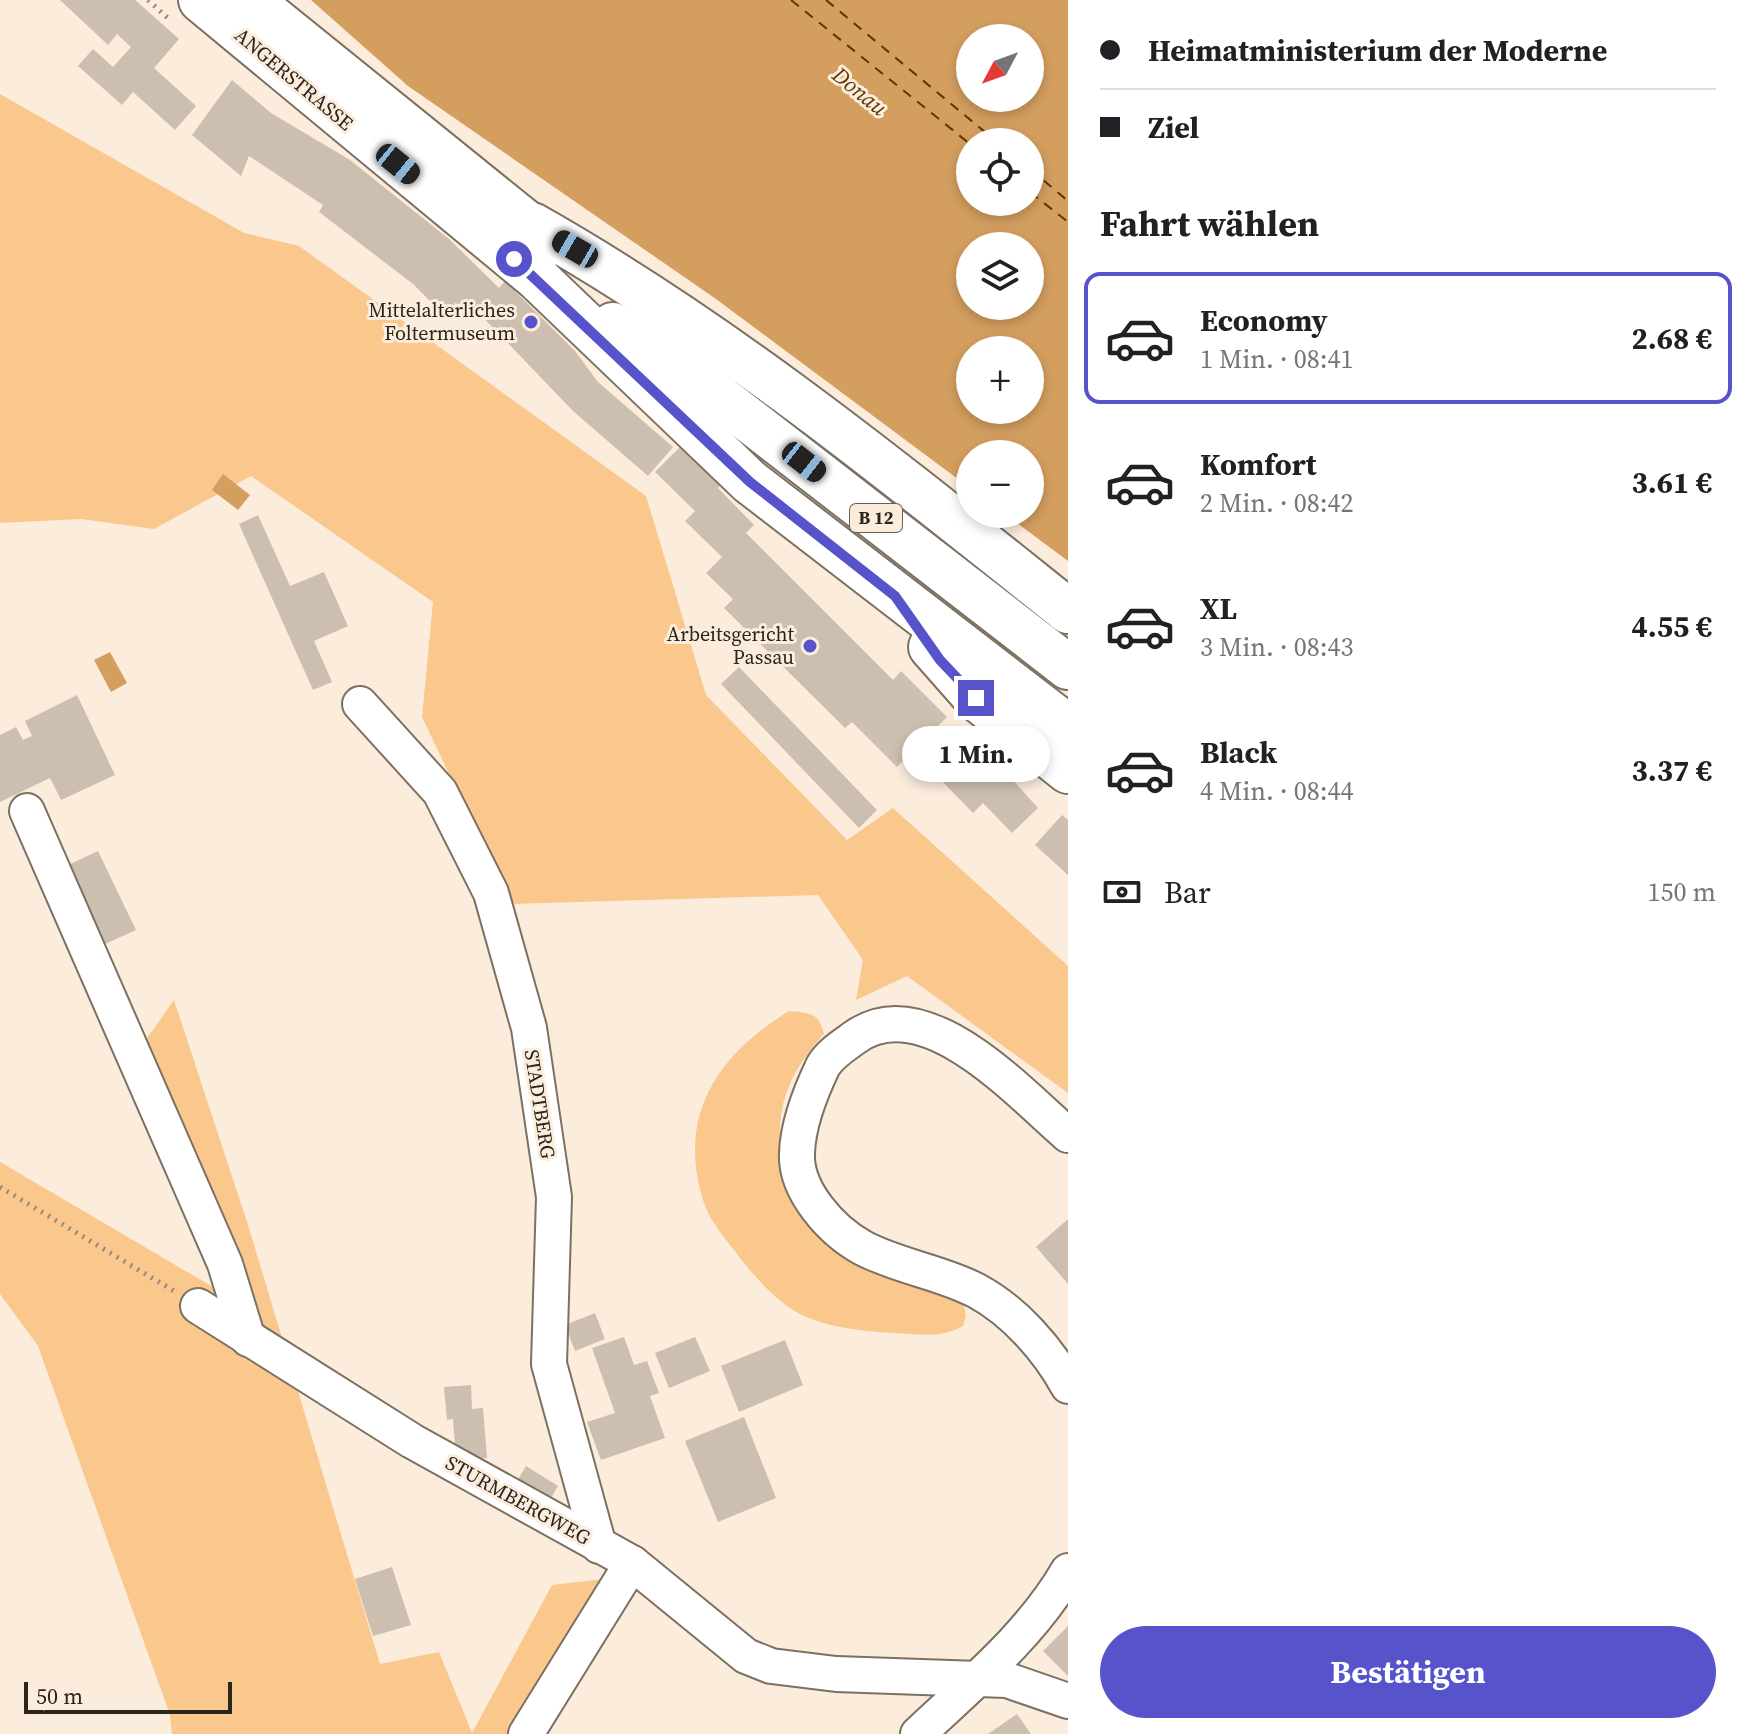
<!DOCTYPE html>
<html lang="de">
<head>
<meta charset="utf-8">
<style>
  body { margin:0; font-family:"Source Serif 4",serif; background:#f6f6f6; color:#202124; height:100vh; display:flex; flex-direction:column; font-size:30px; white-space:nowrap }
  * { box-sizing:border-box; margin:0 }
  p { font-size:26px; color:#757577 }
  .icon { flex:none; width:44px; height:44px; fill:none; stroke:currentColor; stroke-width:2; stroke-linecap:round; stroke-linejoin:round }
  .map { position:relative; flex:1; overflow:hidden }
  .details { display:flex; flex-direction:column; background:#fff; width:680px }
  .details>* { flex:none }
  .top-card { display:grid; align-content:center; height:176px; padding:0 32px; background:#fff }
  .needle { width:52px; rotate:229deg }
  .tools { position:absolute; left:956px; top:24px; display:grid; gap:16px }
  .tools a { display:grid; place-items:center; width:88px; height:88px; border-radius:50%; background:#fff; box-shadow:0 4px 12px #0003; font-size:40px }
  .scale { position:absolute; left:24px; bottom:20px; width:208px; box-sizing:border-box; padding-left:8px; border:4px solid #2a251f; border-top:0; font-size:22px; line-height:28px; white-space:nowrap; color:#2a251f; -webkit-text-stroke:6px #fbecdc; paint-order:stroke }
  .end { position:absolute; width:36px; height:36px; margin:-18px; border:10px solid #5753cb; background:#fff; box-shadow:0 0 0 4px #fff }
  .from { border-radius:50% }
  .bubble { position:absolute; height:56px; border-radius:28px; background:#fff; box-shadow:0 4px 12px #0003; font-size:26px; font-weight:700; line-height:56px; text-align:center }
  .car { position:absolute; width:24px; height:48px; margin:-24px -12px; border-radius:10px; box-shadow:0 0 6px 2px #0007; background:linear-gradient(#222 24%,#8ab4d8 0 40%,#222 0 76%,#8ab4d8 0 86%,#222 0) }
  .top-card b { display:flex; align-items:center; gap:28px; height:76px; font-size:30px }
  .top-card b+b { border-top:2px solid #e0e0e0 }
  .top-card i { width:20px; height:20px; background:#202124 }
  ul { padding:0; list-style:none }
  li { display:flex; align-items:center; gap:24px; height:132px; margin:0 16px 12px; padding:0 16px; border:4px solid transparent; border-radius:16px }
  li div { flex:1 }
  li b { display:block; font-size:30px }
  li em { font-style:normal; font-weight:700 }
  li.active { border-color:#5753cb }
  li>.icon { width:72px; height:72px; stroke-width:1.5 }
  h2 { padding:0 32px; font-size:36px; line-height:96px }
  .pay { display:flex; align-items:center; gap:20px; height:88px; padding:0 32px; font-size:30px }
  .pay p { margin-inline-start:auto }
  .button { display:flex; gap:16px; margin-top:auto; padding:16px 32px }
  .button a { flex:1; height:92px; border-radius:48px; background:#5753cb; color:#fff; font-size:32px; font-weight:700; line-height:92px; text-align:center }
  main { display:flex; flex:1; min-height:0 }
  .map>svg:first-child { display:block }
  .green { fill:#fac78c }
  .water { fill:#d49e5f; fill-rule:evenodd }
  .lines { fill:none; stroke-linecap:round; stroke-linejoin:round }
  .ferry { stroke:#5c3803; stroke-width:2; stroke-dasharray:10 8; stroke-linecap:butt }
  .building { fill:#cdbfb0 }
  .minor-casing { stroke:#7c7062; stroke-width:38 }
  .major-casing { stroke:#7c7062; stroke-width:48 }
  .path { stroke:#93897e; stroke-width:5; stroke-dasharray:2 6; stroke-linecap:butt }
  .minor { stroke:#fff; stroke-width:34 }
  .major { stroke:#fff; stroke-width:44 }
  .route { stroke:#5753cb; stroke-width:10 }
  .poi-dot { fill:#5753cb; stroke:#fbecdc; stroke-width:3 }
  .labels { text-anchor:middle; stroke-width:6; stroke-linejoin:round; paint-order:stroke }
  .shield { fill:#fbecdc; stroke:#696158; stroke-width:2 }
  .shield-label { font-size:18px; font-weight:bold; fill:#2a251f }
  .street-label { font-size:20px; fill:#2a251f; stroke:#fbecdc }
  .poi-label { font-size:20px; fill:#2a251f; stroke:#fbecdc; text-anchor:end }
  .water-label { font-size:22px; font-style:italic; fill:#5c3803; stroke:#fbecdc }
</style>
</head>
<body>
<main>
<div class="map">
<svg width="1068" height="1734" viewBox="0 0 1068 1734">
  <rect width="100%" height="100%" fill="#fbecdc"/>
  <g class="green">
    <path d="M0 94 244 233 299 246 646 496 706 695 847 840 893 808 1068 966V1093L907 976 856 1000 863 960 818 895 511 904 422 717 433 602 251 476 154 529 81 519 0 523Z"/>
    <path d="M174 1000 248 1225 380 1664 439 1652 472 1733 552 1585 614 1578 521 1734H172L170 1715 38 1346 0 1294V1162L235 1300 143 1044Z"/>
    <path d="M789 1011C809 1013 819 1012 824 1034 779 1084 772 1122 788 1185L963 1301 966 1316 963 1326C940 1339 919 1334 893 1333 863 1331 831 1328 804 1316 778 1304 754 1276 737 1254 726 1239 710 1222 704 1203 676 1117 716 1056 789 1011Z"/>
  </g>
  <g class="water">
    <path d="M311 0H1068V561L1005 514H1030V454H970V488L716 299 408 86ZM970 38H1030V98H970ZM970 142H1030V202H970ZM970 246H1030V306H970ZM970 350H1030V410H970Z"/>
    <path d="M223 474 250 495 238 510 212 490Z"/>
    <path d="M110 652 127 683 111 692 94 660Z"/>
  </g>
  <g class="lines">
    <g class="ferry">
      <path d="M791 0 970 144"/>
      <path d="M826 0 997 142"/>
      <path d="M1030 169 1068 201"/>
      <path d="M1030 192 1068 222"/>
    </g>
  </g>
  <g class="building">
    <path d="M60 0H135L179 39 154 68 196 106 175 130 133 92 122 105 78 66 93 49 113 67 131 47 117 34 108 45Z"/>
    <path d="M232 80 271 113 350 160 449 239 499 288 505 281 575 351 598 382 673 447 648 476 573 411 476 310 455 303 447 318 413 284 319 212 323 205 249 156 241 176 192 135Z"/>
    <path d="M683 444 722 483 718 488 754 525 746 533 893 680 901 671 947 717 897 767 852 722 845 728 724 608 733 599 706 573 722 557 685 521 695 511 655 472Z"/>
    <path d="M258 515 290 586 324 572 348 626 314 641 332 682 313 690 239 524Z"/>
    <path d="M739 667 877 810 859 828 721 684Z"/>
    <path d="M77 695 115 775 61 800 50 778 0 802V735L16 727 23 740 32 736 25 721Z"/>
    <path d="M975 738 1038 808 1012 833 983 803 973 813 936 775Z"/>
    <path d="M1062 815 1068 820V875L1035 845Z"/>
    <path d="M98 851 136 930 103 945 66 866Z"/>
    <path d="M1068 1219V1284L1036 1247Z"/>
    <path d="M595 1313 605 1339 575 1351 565 1325Z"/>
    <path d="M624 1337 634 1365 647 1361 659 1393 650 1396 665 1438 601 1460 587 1422 615 1413 592 1348Z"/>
    <path d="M695 1337 710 1371 669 1388 655 1353Z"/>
    <path d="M785 1340 803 1385 739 1412 721 1366Z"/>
    <path d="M471 1385 472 1409 483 1408 487 1458 456 1460 453 1419 447 1420 444 1387Z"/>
    <path d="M744 1417 776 1498 718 1522 685 1441Z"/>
    <path d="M526 1466 558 1486 545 1508 513 1488Z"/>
    <path d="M392 1567 411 1625 373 1636 355 1579Z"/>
    <path d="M1068 1626V1676L1043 1651Z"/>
    <path d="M1017 1714 1031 1734H988Z"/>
  </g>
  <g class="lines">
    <g class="minor-casing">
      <g id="minor">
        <path d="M360 704 440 792 491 893 529 1028 554 1197 549 1364 599 1546"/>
        <path d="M27 811 225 1264 248 1339"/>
        <path d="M1068 1135C1019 1093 924 986 854 1038 843 1046 830 1054 823 1066 811 1091 798 1124 797 1153 795 1191 832 1231 863 1248 899 1267 941 1272 977 1291 1014 1311 1048 1349 1068 1386"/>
        <path d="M198 1306 412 1441 632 1563 746 1656 771 1666 836 1674 1007 1680 1068 1701"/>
        <path d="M526 1734 632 1563"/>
        <path d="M918 1734C971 1684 1031 1635 1068 1571"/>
      </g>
    </g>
    <g class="major-casing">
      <g id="major">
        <path d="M201 0 537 278 750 482 1068 727"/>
        <path d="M250 0 551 243"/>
        <path d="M532 225C725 334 895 473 1068 611"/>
        <path d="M613 325 683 369 1068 667"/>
        <path d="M931 647 976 698 1068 771"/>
      </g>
    </g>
    <g class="path">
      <path d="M148 0 171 21"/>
      <path d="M0 1187 174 1291"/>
    </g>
    <use href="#minor" class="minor"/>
    <use href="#major" class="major"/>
  </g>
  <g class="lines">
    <path class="route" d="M514 259 750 482 895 596 940 660 976 698"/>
  </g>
  <g class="poi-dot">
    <circle cx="531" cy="322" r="8"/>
    <circle cx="810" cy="646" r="8"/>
  </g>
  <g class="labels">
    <rect class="shield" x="850" y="504" width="52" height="28" rx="6"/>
    <g class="shield-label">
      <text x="876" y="524">B 12</text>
    </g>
    <g class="street-label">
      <text transform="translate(294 79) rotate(40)" y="7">ANGERSTRASSE</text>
      <text transform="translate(540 1104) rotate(81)" y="7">STADTBERG</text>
      <text transform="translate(518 1500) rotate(29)" y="7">STURMBERGWEG</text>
    </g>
    <g class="poi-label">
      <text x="515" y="317">Mittelalterliches<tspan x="515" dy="23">Foltermuseum</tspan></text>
      <text x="794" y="641">Arbeitsgericht<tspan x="794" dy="23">Passau</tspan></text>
    </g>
    <g class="water-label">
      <text transform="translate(860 91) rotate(39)" y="8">Donau</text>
    </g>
  </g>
</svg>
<div class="tools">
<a><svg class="needle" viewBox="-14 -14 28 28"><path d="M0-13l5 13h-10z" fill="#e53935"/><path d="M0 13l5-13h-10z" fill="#757577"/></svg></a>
<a><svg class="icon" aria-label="locate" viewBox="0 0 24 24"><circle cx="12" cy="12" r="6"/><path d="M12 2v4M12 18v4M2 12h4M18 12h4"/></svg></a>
<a><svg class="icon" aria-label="layers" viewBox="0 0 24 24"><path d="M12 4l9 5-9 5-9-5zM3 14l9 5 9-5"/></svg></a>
<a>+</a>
<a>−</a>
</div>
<div class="scale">50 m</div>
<i class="end from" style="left:514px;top:259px"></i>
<i class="end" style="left:976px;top:698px"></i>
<div class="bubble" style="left:902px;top:726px;width:148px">1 Min.</div>
<i class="car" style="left:398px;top:164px;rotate:129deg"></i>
<i class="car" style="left:575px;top:249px;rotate:300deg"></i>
<i class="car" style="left:804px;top:462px;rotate:128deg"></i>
</div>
<section class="details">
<div class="top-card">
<b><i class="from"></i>Heimatministerium der Moderne</b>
<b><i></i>Ziel</b>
</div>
<h2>Fahrt wählen</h2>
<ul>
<li class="active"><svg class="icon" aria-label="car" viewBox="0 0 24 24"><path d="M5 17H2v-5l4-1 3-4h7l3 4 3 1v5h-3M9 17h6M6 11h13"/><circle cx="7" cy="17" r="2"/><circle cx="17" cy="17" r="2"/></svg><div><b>Economy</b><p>1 Min. · 08:41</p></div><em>2.68 €</em></li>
<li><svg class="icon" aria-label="car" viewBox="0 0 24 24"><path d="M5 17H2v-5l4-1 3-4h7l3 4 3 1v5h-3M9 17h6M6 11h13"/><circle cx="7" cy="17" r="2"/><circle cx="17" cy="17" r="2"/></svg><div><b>Komfort</b><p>2 Min. · 08:42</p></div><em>3.61 €</em></li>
<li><svg class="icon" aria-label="car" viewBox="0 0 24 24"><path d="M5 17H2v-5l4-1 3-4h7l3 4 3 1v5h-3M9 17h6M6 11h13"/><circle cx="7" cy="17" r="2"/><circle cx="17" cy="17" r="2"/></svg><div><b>XL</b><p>3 Min. · 08:43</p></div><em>4.55 €</em></li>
<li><svg class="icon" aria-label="car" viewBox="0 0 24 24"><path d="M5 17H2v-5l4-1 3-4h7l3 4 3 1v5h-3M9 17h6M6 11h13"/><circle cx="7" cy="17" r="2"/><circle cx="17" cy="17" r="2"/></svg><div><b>Black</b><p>4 Min. · 08:44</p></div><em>3.37 €</em></li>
</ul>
<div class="pay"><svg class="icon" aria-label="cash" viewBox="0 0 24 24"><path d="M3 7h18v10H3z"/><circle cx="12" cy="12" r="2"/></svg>Bar<p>150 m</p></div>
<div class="button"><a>Bestätigen</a></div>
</section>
</main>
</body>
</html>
